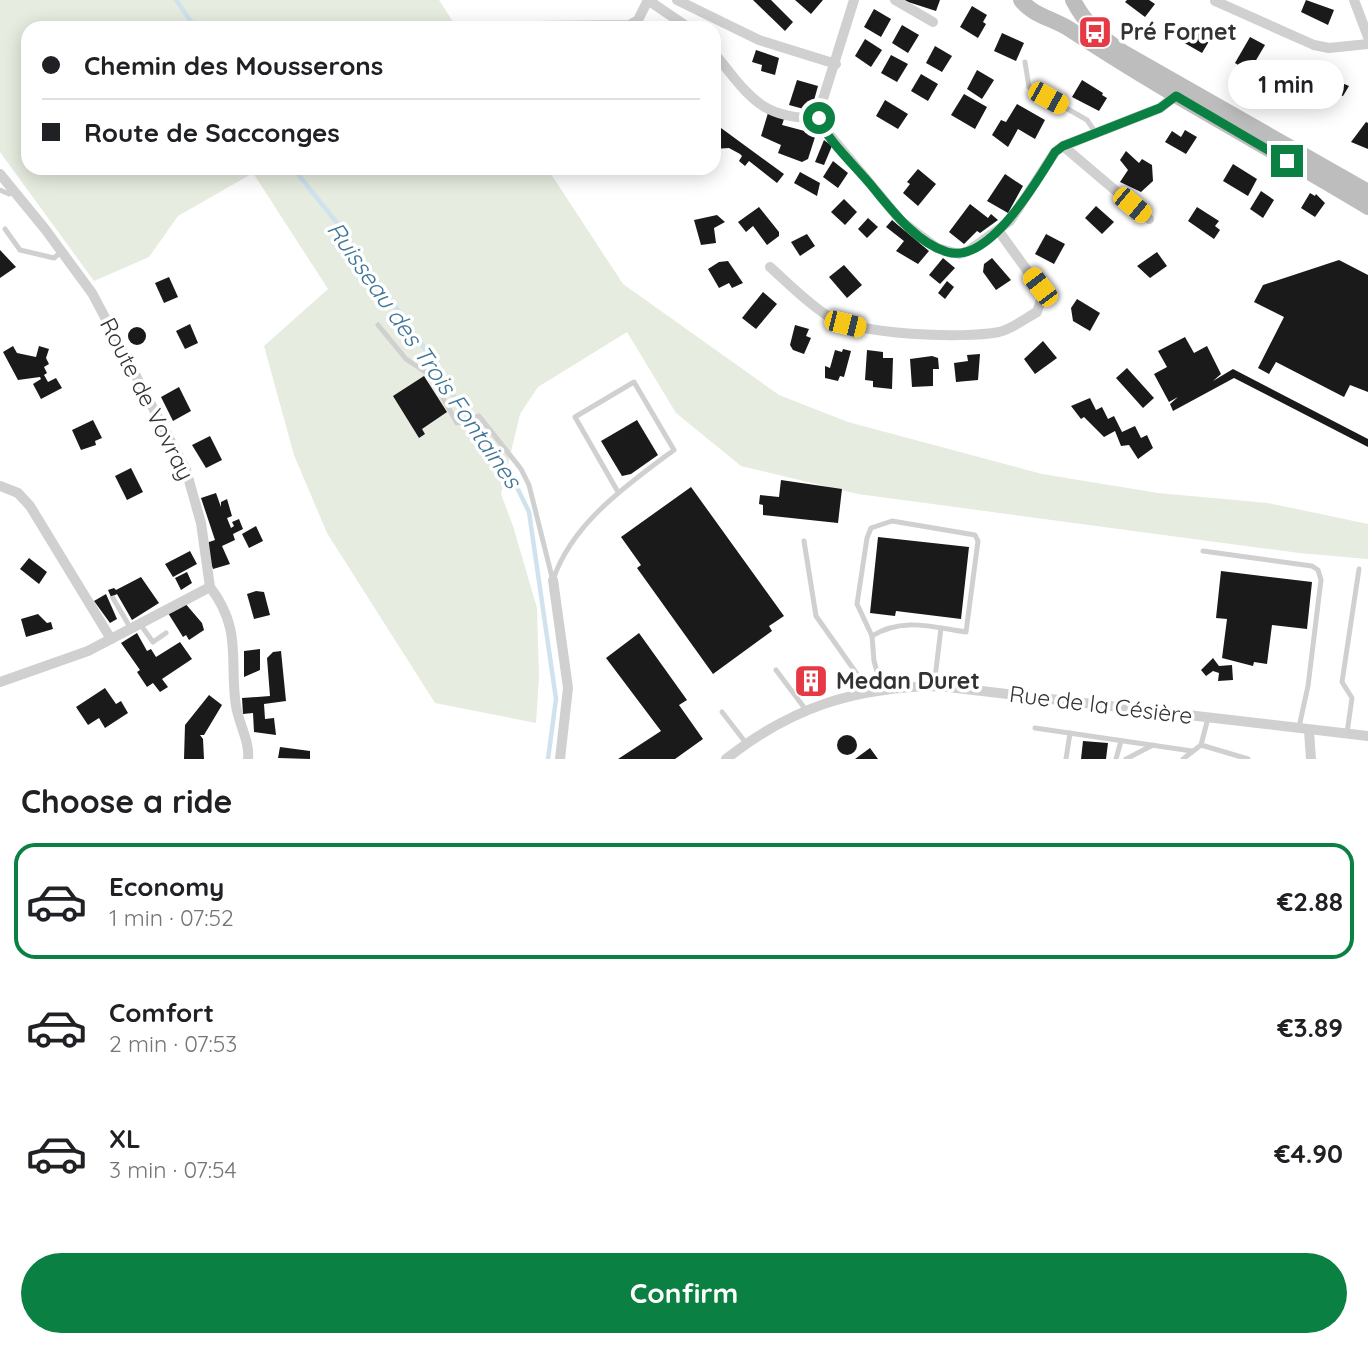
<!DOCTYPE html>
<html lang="en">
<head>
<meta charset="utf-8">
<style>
  body { margin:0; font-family:Quicksand,sans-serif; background:#f2f2f2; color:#202124; height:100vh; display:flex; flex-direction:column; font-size:26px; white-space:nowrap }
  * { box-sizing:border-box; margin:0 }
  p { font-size:23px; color:#757577 }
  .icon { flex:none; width:38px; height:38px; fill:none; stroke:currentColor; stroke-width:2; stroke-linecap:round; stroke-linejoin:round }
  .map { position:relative; height:759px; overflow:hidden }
  .side { display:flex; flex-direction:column; background:#fff; flex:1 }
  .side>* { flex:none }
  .top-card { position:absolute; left:21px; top:21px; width:700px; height:154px; border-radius:21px; box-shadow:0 4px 18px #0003; display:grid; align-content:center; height:154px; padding:0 21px; background:#fff }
  .end { position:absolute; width:32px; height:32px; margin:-16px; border:9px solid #0b8043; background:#fff; box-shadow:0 0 0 4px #fff }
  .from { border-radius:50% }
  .bubble { position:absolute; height:49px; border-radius:24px; background:#fff; box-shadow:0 4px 18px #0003; font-size:23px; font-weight:800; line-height:49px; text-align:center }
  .car { position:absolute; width:21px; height:42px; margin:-21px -10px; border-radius:9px; box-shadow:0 0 5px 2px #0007; background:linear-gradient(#f5c518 24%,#345 0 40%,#f5c518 0 76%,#345 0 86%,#f5c518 0) }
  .top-card b { display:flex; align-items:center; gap:24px; height:66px; font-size:26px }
  .top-card b+b { border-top:2px solid #e0e0e0 }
  .top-card i { width:18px; height:18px; background:#202124 }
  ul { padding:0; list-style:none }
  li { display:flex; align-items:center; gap:21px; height:116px; margin:0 14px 10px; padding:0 7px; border:4px solid transparent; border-radius:21px }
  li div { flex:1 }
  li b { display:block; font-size:26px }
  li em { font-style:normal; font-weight:800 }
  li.current { border-color:#0b8043 }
  li>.icon { width:63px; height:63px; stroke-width:1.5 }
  h2 { padding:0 21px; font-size:32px; line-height:84px }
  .primary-button { display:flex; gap:14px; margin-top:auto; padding:14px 21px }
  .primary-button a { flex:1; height:80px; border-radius:42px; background:#0b8043; color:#fff; font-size:28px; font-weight:800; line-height:80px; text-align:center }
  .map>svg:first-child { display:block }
  .green { fill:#e6ecdf }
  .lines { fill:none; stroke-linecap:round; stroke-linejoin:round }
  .stream { stroke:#cfe2ee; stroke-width:4.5 }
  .building { fill:#1a1a1a }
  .lane { stroke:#d0d0d0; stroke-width:5 }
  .street { stroke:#d0d0d0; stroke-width:10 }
  .secondary { stroke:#bdbdbd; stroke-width:16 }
  .route { stroke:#0b8043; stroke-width:9 }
  .labels { text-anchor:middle; stroke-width:7; stroke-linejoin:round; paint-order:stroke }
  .poi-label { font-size:23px; font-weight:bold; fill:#333; stroke:#fff; text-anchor:start }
  .street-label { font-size:23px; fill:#333; stroke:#fff }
  .water-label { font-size:24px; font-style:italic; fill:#3f7597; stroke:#fff }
</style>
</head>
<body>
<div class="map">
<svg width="1368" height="759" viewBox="0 0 1368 759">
  <rect width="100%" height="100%" fill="#fff"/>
  <path class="green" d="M0 0H439L457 28H28V168H547L623 284 779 395 848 422 1042 474 1158 493 1268 503 1368 524V559L1299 553 858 494 741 466 676 413 627 332 538 387 520 414 501 494 513 526 537 608 539 677 536 723 435 703 327 533 294 455 264 346 328 289 253 173 178 216 149 257 94 281 0 152Z"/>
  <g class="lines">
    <g class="stream">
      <path d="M176 0 192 23 200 28"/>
      <path d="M293 168 337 223 430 356 472 427 491 447 513 479 529 512 556 699 548 759"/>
    </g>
  </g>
  <g class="building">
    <path d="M753 0H771L793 22 785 31Z"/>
    <path d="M795 0H823L811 14Z"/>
    <path d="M902 0H940L936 11Z"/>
    <path d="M1127 0H1149L1155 4 1145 17 1125 2Z"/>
    <path d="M1306 0 1334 10 1328 25 1301 12Z"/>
    <path d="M972 6 987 15 983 22 986 24 978 38 960 27Z"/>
    <path d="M874 9 891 19 881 37 864 27Z"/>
    <path d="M902 25 919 35 908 53 892 43Z"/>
    <path d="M1190 25 1211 38 1202 53 1181 41Z"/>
    <path d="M1002 33 1024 43 1016 61 994 51Z"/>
    <path d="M1250 37 1265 45 1249 72 1235 63Z"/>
    <path d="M865 39 882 50 871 67 855 56Z"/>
    <path d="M935 46 952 56 942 72 926 63Z"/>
    <path d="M756 50 779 58 775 75 761 71 762 65 752 62Z"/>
    <path d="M891 55 908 64 897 82 881 73Z"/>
    <path d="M1275 67 1287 73 1290 68 1302 75 1293 93 1268 79Z"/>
    <path d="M977 70 994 80 982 99 967 89Z"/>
    <path d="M921 74 938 84 928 101 911 91Z"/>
    <path d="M1323 75 1349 86 1343 96 1338 94 1333 101 1314 91Z"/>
    <path d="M797 80 818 86 811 111 789 105Z"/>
    <path d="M1082 80 1103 93 1102 95 1107 98 1099 111 1072 97Z"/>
    <path d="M964 94 987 107 975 129 951 115Z"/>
    <path d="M885 100 908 114 898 129 876 116Z"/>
    <path d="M1017 104 1045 120 1035 139 1018 129 1008 147 992 135 1001 120 1006 122Z"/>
    <path d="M768 113 784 119 782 125 816 134 808 159 802 162 778 153 781 145 761 136Z"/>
    <path d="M1366 122 1368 123V149L1351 142Z"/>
    <path d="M721 128 784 174 777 183 749 161 745 166 739 161 742 156 740 154 729 148 714 149V134L717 136Z"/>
    <path d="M1185 130 1197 137 1186 154 1165 142 1172 131 1181 137Z"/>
    <path d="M824 140 832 146 824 165 815 162Z"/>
    <path d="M1126 151 1139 163 1142 159 1152 165 1153 181 1141 192 1120 182 1128 170 1120 160Z"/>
    <path d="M833 161 848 173 838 188 823 177Z"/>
    <path d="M1233 164 1257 179 1248 196 1223 181Z"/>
    <path d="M918 169 936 184 918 206 903 193 910 184 907 182Z"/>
    <path d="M800 172 820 183 817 196 794 183Z"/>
    <path d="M1005 174 1023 186 1008 213 987 201Z"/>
    <path d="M1261 191 1274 200 1263 218 1250 209Z"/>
    <path d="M1310 193 1315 196 1316 194 1325 203 1315 217 1301 208Z"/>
    <path d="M844 199 857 212 845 225 831 212Z"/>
    <path d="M970 204 988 218 991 214 998 220 980 233 977 231 964 244 949 232Z"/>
    <path d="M1096 206 1114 222 1102 234 1085 218Z"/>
    <path d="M759 207 779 232V236L767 245 753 226 746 232 738 222Z"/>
    <path d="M1197 207 1219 221 1215 226 1220 230 1214 239 1188 221Z"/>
    <path d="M717 215 725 222 714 228 716 243 701 245 694 220Z"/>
    <path d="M868 218 878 227 867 238 858 229Z"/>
    <path d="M892 220 929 251 918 264 896 251 904 241 886 227Z"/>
    <path d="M807 234 815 246 800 256 791 242Z"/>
    <path d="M1046 234 1065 244 1054 264 1035 254Z"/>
    <path d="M0 250 16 267 0 278Z"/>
    <path d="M1157 252 1167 266 1150 278 1137 266Z"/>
    <path d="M943 258 955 268 940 284 929 275Z"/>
    <path d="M992 258 1011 280 996 290 983 272 984 264Z"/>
    <path d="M1339 260 1368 275V392L1350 385 1344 397 1276 362 1269 374 1258 368 1284 317 1254 302 1263 285Z"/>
    <path d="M728 261 743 283 732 288 729 283 719 288 708 269 719 262Z"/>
    <path d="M844 265 862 285 847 298 829 277Z"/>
    <path d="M169 277 178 297 164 303 155 283Z"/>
    <path d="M947 281 954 287 945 299 938 293Z"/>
    <path d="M763 292 777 304 756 329 742 318Z"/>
    <path d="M1077 299 1100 313 1090 331 1073 321 1071 308Z"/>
    <path d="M190 324 198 343 185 349 176 331Z"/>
    <path d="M795 325 809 329 806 336 811 338 804 354 793 350 790 345Z"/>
    <circle cx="137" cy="336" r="9"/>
    <path d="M1185 337 1194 353 1207 346 1221 374 1213 381 1233 369 1368 439V447L1234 378 1173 411 1170 404 1178 397 1169 402 1154 374 1167 367 1158 351Z"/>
    <path d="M1043 341 1057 358 1035 374 1024 359Z"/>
    <path d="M13 346 17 353 36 357 39 346 49 349 46 358 49 364 44 367 47 373 44 375 48 382 56 378 62 388 41 399 33 384 41 379 40 377 18 380 3 352Z"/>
    <path d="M843 349 851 351 844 377 840 376 838 381 825 378V366L830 368 835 350 842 352Z"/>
    <path d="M867 350 883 352V358H893L892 389 873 387V381L865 380Z"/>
    <path d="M980 354 978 380 956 382 954 363 968 361 967 355Z"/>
    <path d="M932 356 938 358 939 369H933V386L912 387 910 359Z"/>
    <path d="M1127 368 1154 398 1143 408 1116 378Z"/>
    <path d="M424 376 447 412 422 429 425 434 419 438 393 396Z"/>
    <path d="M179 387 191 411 173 421 161 397Z"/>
    <path d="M1090 398 1096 410 1102 407 1108 419 1114 416 1122 432 1135 426 1141 438 1147 435 1153 448 1138 459 1129 445 1121 446 1115 431 1104 437 1084 417 1081 419 1071 406Z"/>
    <path d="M93 420 102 438 95 441 96 445 81 450 72 430Z"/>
    <path d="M637 420 658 455 631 474 622 476 601 441Z"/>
    <path d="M210 436 222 460 206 468 192 445Z"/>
    <path d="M131 468 143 492 127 500 115 476Z"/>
    <path d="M781 480 842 489 838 523 763 515V505L759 504 760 495 779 497Z"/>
    <path d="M691 487 784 616 769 626 772 631 713 674 637 568 641 565 621 537Z"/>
    <path d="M216 493 221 507V502L227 499 232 516 227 518 231 528 234 526 232 522 239 519 243 529 233 534 235 540 222 546 230 564 213 569 203 544 215 540 201 498Z"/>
    <path d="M256 526 263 541 249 548 242 534Z"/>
    <path d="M878 537 969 547 961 619 896 611 895 616 870 613Z"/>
    <path d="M190 551 197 564 173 577 165 564Z"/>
    <path d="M29 558 47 572 39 584 20 569Z"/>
    <path d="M1221 571 1312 582 1307 629 1272 625 1267 664 1254 662 1253 666 1222 658 1227 619 1216 618Z"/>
    <path d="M187 572 192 583 181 590 175 578Z"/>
    <path d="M141 577 159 603 132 620 117 594 111 597 108 590 114 588 116 590Z"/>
    <path d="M256 591 264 592 270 615 254 619 247 594Z"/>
    <path d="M106 594 117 619 110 623 94 601Z"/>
    <path d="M184 602 202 623 204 630 189 640 186 635 183 637 168 613Z"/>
    <path d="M38 614 47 623 51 622 53 629 26 637 21 619Z"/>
    <path d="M137 633 147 651 151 649 156 657 180 642 192 659 162 679 168 687 160 692 153 683 147 687 137 672 140 670 121 643Z"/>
    <path d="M639 633 687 700 679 705 703 739 675 759H618L661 731 606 658Z"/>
    <path d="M260 649V670L244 677V651Z"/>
    <path d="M281 651 286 701 264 704 265 719 274 718 276 735 254 732 253 713 243 714 242 698 270 696 267 658 273 652Z"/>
    <path d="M1213 658 1219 666 1232 665 1233 680 1218 681 1219 673 1213 671 1206 676 1201 670Z"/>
    <path d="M105 688 116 704 121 701 128 713 105 728 99 718 88 725 76 707Z"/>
    <path d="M209 695 222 705 204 735H200L203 739 204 759H184L185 725Z"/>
    <circle cx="847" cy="745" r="10"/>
    <path d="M1083 741 1108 743 1106 759H1081Z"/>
    <path d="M280 747 310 751V759L278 758Z"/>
    <path d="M870 748 878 759H855Z"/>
  </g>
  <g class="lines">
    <g class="lane">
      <path d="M1025 62 1029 87 1087 120 1096 133"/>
      <path d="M0 190 9 194 13 192"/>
      <path d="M5 229 20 250 54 258 61 252"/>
      <path d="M378 325 406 359 430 375 457 423 479 416 521 469 529 485 552 577"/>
      <path d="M892 521 975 535 978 541 966 632C932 627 902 617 872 636L857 604 867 538 871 528Z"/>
      <path d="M804 541 816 616 869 691"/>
      <path d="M1203 551 1312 566 1318 570 1321 580 1308 686 1299 727"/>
      <path d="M553 580C572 523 627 485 674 450L634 382 575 417 618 492"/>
      <path d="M113 598 131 629"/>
      <path d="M140 624 153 642 166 633"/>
      <path d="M872 636 874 661 882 689"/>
      <path d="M776 670 806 710"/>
      <path d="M934 686 941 628"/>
      <path d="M722 712 746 743"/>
      <path d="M1035 728 1192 751"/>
      <path d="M1347 733 1352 698 1342 682 1359 569"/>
      <path d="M1201 745 1208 718"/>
      <path d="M1066 759 1070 733"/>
      <path d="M1116 759 1121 741"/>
      <path d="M1126 759 1153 745"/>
      <path d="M1183 759 1201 745 1248 759"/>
    </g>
    <g class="street">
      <path d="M648 0 689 28"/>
      <path d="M677 0 759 40 836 64"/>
      <path d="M854 0 818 115 819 122 901 221 937 248 959 254 968 251 1010 221 1055 152 1063 146 1160 108 1176 95"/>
      <path d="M895 0 933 22"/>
      <path d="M1354 0 1368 37"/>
      <path d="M1215 1 1314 45 1329 48 1368 44"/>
      <path d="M533 26 629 25 638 20 648 0"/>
      <path d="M714 53C748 94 760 120 819 118"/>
      <path d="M1063 146 1149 219"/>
      <path d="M0 174 45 229 92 293 186 470 201 523 210 587 88 651 0 682"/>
      <path d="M770 267C788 283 807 303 828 316 859 335 962 339 999 332 1012 329 1026 318 1037 312L1042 297 1039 287 998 230"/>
      <path d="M0 486 18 493 30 506 111 639"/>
      <path d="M553 580 568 688 560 759"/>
      <path d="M210 587C243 630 229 661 236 706 239 724 250 742 248 759"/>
      <path d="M1309 731 1311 759"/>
      <path d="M726 759C792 707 855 687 939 686L1368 736"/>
    </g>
    <g class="secondary">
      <path d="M1021 0C1033 16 1055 19 1071 30 1167 94 1269 147 1368 207"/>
      <path d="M1073 0C1085 24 1102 38 1124 53L1368 192"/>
    </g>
  </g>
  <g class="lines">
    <path class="route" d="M819 118C823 136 858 169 871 185 891 209 915 242 947 252 989 265 1037 181 1055 152L1063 146 1160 108 1176 96 1287 161"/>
  </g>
  <defs>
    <g id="bus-square" transform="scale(1.75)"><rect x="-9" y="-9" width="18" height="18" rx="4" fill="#e63946" stroke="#fff"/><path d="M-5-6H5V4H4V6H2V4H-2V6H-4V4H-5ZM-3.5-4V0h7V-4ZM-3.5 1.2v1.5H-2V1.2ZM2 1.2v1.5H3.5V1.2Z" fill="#fff"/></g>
    <g id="building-square" transform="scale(1.75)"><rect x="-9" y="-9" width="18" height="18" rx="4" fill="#e63946" stroke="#fff"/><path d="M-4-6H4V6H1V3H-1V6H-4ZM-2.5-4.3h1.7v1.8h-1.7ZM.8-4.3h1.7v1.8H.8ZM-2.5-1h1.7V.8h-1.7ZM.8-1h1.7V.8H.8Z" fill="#fff"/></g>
  </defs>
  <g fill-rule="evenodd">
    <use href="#bus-square" x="1095" y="32"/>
    <use href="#building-square" x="811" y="681"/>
  </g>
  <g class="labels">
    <g class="poi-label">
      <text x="1120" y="40">Pré Fornet</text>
      <text x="836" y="689">Medan Duret</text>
    </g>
    <g class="street-label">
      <text transform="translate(147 399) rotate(63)" y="8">Route de Vovray</text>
      <text transform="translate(1101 705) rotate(7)" y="8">Rue de la Césière</text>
    </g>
    <g class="water-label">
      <text transform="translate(424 355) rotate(55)" y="8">Ruisseau des Trois Fontaines</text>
    </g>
  </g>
</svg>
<i class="end from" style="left:819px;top:118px"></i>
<i class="end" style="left:1287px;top:161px"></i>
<div class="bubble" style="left:1228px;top:60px;width:116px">1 min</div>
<i class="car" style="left:1048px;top:98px;rotate:119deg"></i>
<i class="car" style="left:1132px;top:205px;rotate:130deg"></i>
<i class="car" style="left:1040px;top:287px;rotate:323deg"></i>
<i class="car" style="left:845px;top:324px;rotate:104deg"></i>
<div class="top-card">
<b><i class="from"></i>Chemin des Mousserons</b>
<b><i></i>Route de Sacconges</b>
</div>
</div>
<section class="side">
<h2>Choose a ride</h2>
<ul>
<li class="current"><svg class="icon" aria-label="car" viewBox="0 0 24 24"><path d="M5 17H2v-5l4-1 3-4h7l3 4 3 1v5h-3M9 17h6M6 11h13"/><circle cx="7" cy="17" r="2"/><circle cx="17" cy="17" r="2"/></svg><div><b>Economy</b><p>1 min · 07:52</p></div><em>€2.88</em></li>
<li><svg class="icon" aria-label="car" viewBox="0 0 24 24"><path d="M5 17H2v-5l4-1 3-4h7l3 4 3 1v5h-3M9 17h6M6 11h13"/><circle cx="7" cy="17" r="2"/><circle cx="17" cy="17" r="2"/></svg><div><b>Comfort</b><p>2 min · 07:53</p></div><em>€3.89</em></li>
<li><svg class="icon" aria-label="car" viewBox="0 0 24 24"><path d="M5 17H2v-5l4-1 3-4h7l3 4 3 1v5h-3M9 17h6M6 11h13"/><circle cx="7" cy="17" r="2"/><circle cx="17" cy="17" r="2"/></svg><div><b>XL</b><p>3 min · 07:54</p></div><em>€4.90</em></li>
</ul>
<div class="primary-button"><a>Confirm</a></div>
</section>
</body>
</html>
